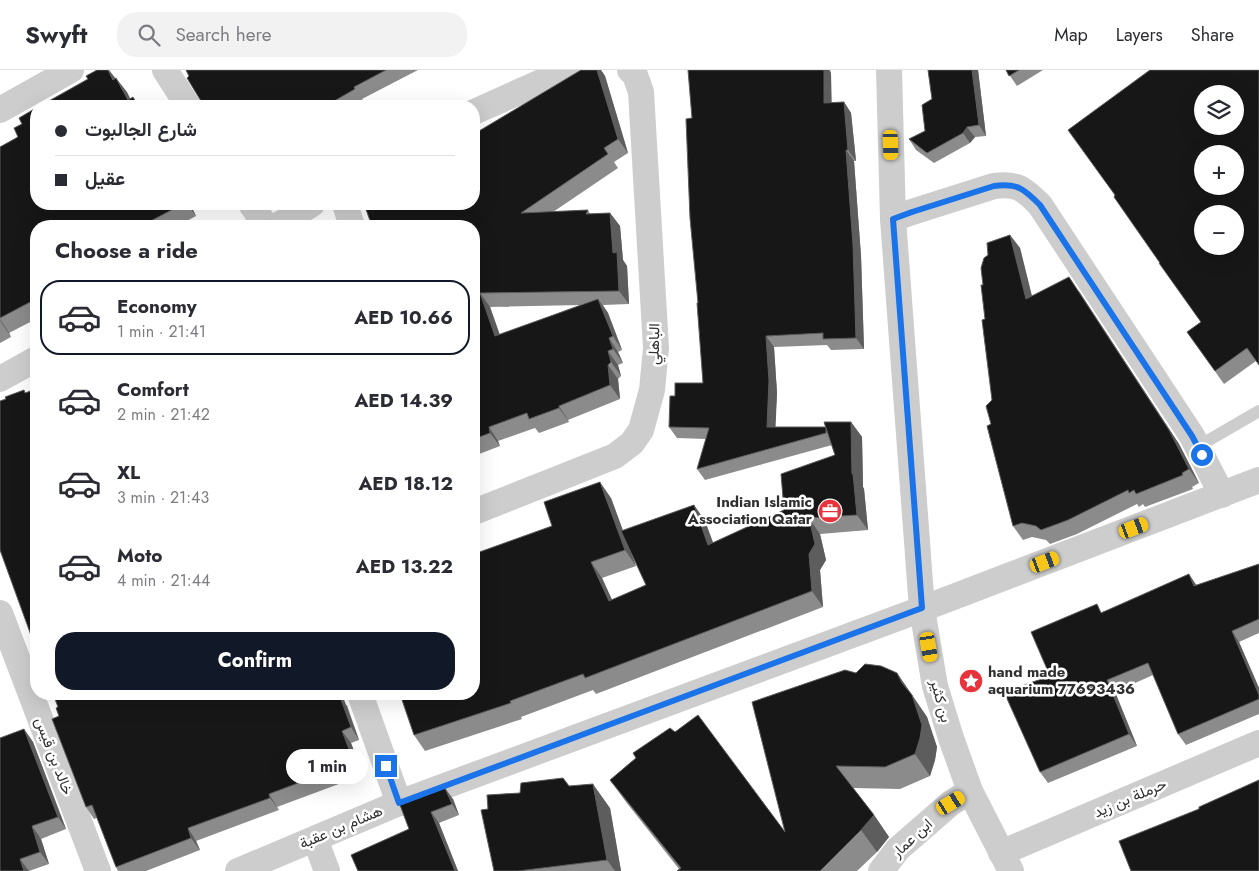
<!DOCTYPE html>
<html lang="en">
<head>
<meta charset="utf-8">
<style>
  body { margin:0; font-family:Jost,Vazirmatn,sans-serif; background:#f2f2f3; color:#2b2b33; height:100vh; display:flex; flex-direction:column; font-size:19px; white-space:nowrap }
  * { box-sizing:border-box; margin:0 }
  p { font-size:16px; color:#7c7c81 }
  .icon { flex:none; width:28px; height:28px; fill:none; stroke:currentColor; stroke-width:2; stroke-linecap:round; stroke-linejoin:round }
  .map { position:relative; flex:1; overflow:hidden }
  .side { position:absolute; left:30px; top:150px; width:450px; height:480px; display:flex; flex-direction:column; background:#fff; border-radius:20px; box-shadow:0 5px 20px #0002 }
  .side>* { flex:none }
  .top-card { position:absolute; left:30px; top:30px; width:450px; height:110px; border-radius:20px; box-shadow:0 5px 20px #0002; display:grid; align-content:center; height:110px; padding:0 25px; background:#fff }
  .controls { position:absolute; left:1194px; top:15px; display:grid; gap:10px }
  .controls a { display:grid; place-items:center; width:50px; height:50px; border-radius:50%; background:#fff; box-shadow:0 5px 20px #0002; font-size:25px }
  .end { position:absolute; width:22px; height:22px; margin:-11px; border:6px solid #1a73e8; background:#fff; box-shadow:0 0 0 2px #fff }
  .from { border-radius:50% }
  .bubble { position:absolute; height:35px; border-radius:18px; background:#fff; box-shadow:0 5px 20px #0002; font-size:16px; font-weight:700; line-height:35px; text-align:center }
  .car { position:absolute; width:15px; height:30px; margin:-15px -8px; border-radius:6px; box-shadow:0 0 4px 1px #0007; background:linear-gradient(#f5c518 24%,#345 0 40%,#f5c518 0 76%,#345 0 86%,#f5c518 0) }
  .top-card b { display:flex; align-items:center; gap:18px; height:48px; font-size:19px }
  .top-card b+b { border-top:1px solid #e1e1e2 }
  .top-card i { width:12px; height:12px; background:#2b2b33 }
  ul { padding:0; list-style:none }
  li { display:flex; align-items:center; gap:15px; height:75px; margin:0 10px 8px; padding:0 15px; border:2px solid transparent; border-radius:20px }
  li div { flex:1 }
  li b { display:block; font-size:19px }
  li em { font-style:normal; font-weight:700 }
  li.active { border-color:#111827 }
  li>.icon { width:45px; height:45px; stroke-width:1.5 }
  h2 { padding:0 25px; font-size:22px; line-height:60px }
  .cta { display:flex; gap:10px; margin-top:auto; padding:10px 25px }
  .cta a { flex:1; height:58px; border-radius:20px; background:#111827; color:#fff; font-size:20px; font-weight:700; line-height:58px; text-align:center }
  header { display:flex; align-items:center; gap:30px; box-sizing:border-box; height:70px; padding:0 25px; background:#fff; border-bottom:1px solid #e1e1e2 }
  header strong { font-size:24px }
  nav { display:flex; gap:28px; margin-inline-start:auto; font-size:18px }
  .search { width:350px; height:45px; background:#f2f2f3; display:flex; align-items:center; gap:12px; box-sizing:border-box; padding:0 18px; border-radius:20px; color:#7c7c81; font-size:19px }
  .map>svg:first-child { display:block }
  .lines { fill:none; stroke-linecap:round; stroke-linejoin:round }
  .lane { stroke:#cdcdcd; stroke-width:12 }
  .street { stroke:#cdcdcd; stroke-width:26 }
  .wall { fill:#8b8b8b; fill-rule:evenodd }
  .shaded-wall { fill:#5d5d5d }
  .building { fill:#171717; stroke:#5d5d5d; fill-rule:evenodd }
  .route { stroke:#1a73e8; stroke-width:6 }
  .labels { text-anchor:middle; stroke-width:5; stroke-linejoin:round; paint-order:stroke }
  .street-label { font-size:15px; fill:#303030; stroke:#fff }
  .poi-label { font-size:15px; font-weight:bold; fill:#303030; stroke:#fff; text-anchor:end }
</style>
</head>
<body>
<header>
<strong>Swyft</strong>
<div class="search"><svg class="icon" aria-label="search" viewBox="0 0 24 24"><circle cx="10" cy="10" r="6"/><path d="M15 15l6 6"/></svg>Search here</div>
<nav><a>Map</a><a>Layers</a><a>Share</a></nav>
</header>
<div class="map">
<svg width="1259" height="801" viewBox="0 0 1259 801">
  <rect width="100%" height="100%" fill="#fff"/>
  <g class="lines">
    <path class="lane" d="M1197 377 1259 341"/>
    <g class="street">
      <path d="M165 0 188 36"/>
      <path d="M889 0 893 149 922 539 935 616 951 668 970 721 1011 801"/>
      <path d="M0 40 71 0"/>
      <path d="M474 42 568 0"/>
      <path d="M251 134 266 156"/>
      <path d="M345 134 352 156"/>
      <path d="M893 149 912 142 994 116C1018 113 1024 119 1040 135L1192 366 1222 425"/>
      <path d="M277 156 312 134"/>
      <path d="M0 309 36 289"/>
      <path d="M474 442 615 386 632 373 641 360 652 320 656 278 641 22 635 5 630 0"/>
      <path d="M0 543 98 801"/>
      <path d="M360 624 399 733"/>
      <path d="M315 769 327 801"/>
      <path d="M1001 783 1259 673"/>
      <path d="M238 801 399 733 922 539 1259 410"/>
      <path d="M881 801 898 779 951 733 970 721"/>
    </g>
  </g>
  <g class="wall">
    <path d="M186 0H418L362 29 363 31 355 36H204Z"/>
    <path d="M597 0H601L605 6 628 83 614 92 618 98 553 142 588 140 590 144 610 143 620 156 623 190 627 196 629 234 603 235 608 243 622 280 618 282 623 293 618 295 621 306 618 309 620 329 568 350 569 352 539 363 535 358 498 371 500 376 474 386V156ZM580 235 500 265 490 237Z"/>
    <path d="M824 0H830L831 3V33L844 32 851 43 856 91H854L861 186 864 279 831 280 827 275 774 277 777 323 775 357H826L851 352 862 367 863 417 864 419 868 460 820 464 826 490 820 500 823 537 596 624 593 620 521 647 522 649 425 681 414 665 552 456 611 428 623 461 694 435 705 451 713 473 784 440 835 385 832 375 705 410 697 399 706 369 677 368 669 357 675 326 703 313 698 233 692 48ZM629 478 646 515 612 530 602 508 636 496Z"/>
    <path d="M928 0H978L986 66 975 67 970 73 934 93 916 80 909 69 925 61 932 29Z"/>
    <path d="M1006 0H1043L1017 16Z"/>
    <path d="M1150 0 1256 291 1224 314 1187 262 1201 252 1160 193Z"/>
    <path d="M36 38V134H196L197 136 192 138 196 146 178 156H36V249L9 263 11 267 0 273V77L18 67 22 54Z"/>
    <path d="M1010 165 1020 178 1032 226 1079 221 1179 374 1199 413 1192 417 1193 419 1145 437 1143 434 1139 437 1137 434 1077 464 1050 474 1046 470 1032 467 1023 470 1013 456 991 354 992 330 985 249 983 215 988 185Z"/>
    <path d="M1259 494V563L1239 572 1259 618V644L1186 675 1178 664 1153 605 1115 622 1137 676 1048 713 1040 702 1050 606 1102 542 1196 515Z"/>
    <path d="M856 603H897L927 647 937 677 935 690 930 706 900 719 853 718 874 745 889 767 877 782 857 801H677L679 799 626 732 610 710 785 762Z"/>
    <path d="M347 635 359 670 351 673 363 705 277 737 279 740 196 771 200 780 146 801H118L116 797 97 748 94 749 86 737 59 646 58 637Z"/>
    <path d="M24 659 33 672 66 759 41 769 49 794 29 801H0Z"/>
    <path d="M569 716 610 738 621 801H494L488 739 520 723Z"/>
    <path d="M453 729 459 745 439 753 458 801H358L409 759 400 735Z"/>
  </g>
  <g class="shaded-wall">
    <path d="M108 0H109L116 9 113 10Z"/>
    <path d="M597 0H601L605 6 628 83 618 69Z"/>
    <path d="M824 0H829L831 3 832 45 824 33Z"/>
    <path d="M972 0H978L986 66 979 55Z"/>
    <path d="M116 8 127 22 134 36 128 30Z"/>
    <path d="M844 32 851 43 856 91 848 80Z"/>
    <path d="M967 57 975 67 970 73 963 63Z"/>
    <path d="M846 80 854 91 861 186 864 279 856 268Z"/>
    <path d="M187 134H189L192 138 196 146Z"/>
    <path d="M610 143 620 156 623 190 627 196 629 234 619 221 613 183Z"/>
    <path d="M1010 165 1020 178 1036 243 1026 229Z"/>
    <path d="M1069 207 1179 374 1199 413 1189 399Z"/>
    <path d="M480 223 490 237 505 280 495 266Z"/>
    <path d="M598 229 608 243 622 280 613 266Z"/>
    <path d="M0 249 9 263 11 267 1 252Z"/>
    <path d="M766 266 774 277 777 323 775 369 767 357Z"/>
    <path d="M609 268 618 282 623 293 613 279Z"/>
    <path d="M608 281 618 295 621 306 611 292Z"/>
    <path d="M608 295 618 309 620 329 610 315Z"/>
    <path d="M559 336 568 350 569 352 559 338Z"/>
    <path d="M851 352 862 367 863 417 864 419 868 460 857 445 852 404Z"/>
    <path d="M489 357 498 371 500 376 490 363Z"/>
    <path d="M600 412 611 428 636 496 625 480Z"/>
    <path d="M694 435 705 451 720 491 708 475Z"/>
    <path d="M809 448 820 464 826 490 820 500 823 537 812 521 809 484Z"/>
    <path d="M591 492 602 508 620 547 609 531Z"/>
    <path d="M1189 504 1197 516H1194Z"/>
    <path d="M1232 561 1239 572 1259 618V625Z"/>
    <path d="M897 603 927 647 937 677 935 690 930 706 915 684 902 613Z"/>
    <path d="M1107 610 1115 622 1137 676 1129 664Z"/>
    <path d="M339 624H342L359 670 351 657Z"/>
    <path d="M24 659 33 672 66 759 58 747Z"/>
    <path d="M342 661 351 673 363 705 354 692Z"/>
    <path d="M593 714 610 738 621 801H615L607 790Z"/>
    <path d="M445 718 453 729 459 745 452 734Z"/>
    <path d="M269 724 277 737 279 740 270 728Z"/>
    <path d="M431 742 439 753 458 801H455Z"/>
    <path d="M874 745 889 767 877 782 861 760Z"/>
    <path d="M32 756 41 769 49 794 40 782Z"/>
    <path d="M188 758 196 771 200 780 191 768Z"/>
    <path d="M20 789 29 801H24Z"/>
  </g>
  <g class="building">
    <path d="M97 0H108L113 10 116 8 128 30 133 27 138 36H40L88 9 86 6Z"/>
    <path d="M186 0H386L354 17 355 19 329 34 328 31 320 36H204L187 8 189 6Z"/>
    <path d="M581 0H597L618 69 604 78 608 84 521 143 588 140 586 144 610 143 613 183 617 182 619 221 480 223 495 266 598 229 613 266 609 268 613 279 608 281 611 292 608 295 610 315 559 336V338L529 349 527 343 489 357 490 363 474 369V156H372L364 134H474V64Z"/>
    <path d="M688 0H824V33L844 32 848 80H846L853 175 856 268 823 269V263L766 266 769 311 767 357H826V363L697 399 709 358 669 357 670 326H675V313H703L697 233H698L690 148 686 49 692 48Z"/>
    <path d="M928 0H972L979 55 967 57 963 63 927 83 909 69 925 61 922 35 932 29Z"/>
    <path d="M1006 0H1019L1009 6Z"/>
    <path d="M1150 0H1259V295L1247 278 1215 301 1187 262 1201 252 1159 193H1160L1114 127 1115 125 1068 60ZM1202 24H1235V56H1202ZM1202 84H1235V116H1202ZM1202 144H1235V176H1202Z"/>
    <path d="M36 38V134H183L141 156H36V229L0 248V77L18 67 14 58 22 54 19 48Z"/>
    <path d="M1010 165 1026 229 1069 207 1169 360 1189 399 1182 403 1183 405 1136 424 1134 420 1129 423 1128 420 1068 450 1041 460 1036 456 1022 453 1013 456 987 356 991 354 986 336 992 330 982 250 985 249 981 215H983L981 198 984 188 988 185 987 173Z"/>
    <path d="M36 319V579L0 480V331L6 329 5 327 24 320 25 323Z"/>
    <path d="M824 352H851L852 404H853L857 445 809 448 815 474 809 484 812 521 585 608 583 604 510 631 511 633 414 665 400 624H474V484L552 456 544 432 600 412 625 480 591 492 609 531 646 515 621 461 694 435 708 475 784 440 781 404 835 385Z"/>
    <path d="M1259 494V549L1232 561 1259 625V629L1178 664 1148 593 1107 610 1129 664 1040 702 1004 622 1050 606 1031 562 1097 534 1101 543 1189 504 1194 516Z"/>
    <path d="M865 594 881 596 897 603 902 613 912 625 922 655 920 668 915 684 885 697 836 696 874 745 861 760 820 801H677L681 798 610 710 636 688 633 683 670 658 675 662 698 645 785 762 752 632 845 600 856 603Z"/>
    <path d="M53 624H339L351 657 342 661 354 692 269 724 270 728 188 758 191 768 116 797 92 735 86 737 52 649 59 646 56 638 58 637Z"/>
    <path d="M24 659 58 747 32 756 40 782 20 789 24 801H0V668Z"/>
    <path d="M563 708 569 716 593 714 607 790 518 801H494L481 740 488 739 487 725 520 723 521 713Z"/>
    <path d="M1259 710V801H1131L1119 771 1199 739V737Z"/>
    <path d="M445 718 452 734 431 742 455 801H358L351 785 409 759 400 735Z"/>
  </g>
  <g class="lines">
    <path class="route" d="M386 696 399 733 922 538 893 149 912 142 994 116C1018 113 1024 119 1040 135L1192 366 1202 385"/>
  </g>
  <defs>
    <g id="office-disc" transform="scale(1.25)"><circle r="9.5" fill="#e7333c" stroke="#fff"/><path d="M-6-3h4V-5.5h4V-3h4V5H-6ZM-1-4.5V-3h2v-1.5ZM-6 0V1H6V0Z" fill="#fff"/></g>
    <g id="sight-disc" transform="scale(1.25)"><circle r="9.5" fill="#e7333c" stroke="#fff"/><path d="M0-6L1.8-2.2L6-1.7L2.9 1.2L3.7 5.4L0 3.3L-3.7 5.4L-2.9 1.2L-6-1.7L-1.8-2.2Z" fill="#fff"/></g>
  </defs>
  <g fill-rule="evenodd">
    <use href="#office-disc" x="830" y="441"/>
    <use href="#sight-disc" x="971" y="611"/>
  </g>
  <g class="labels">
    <g class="street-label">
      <text transform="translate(654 274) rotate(-89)" y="5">الباهلي</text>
      <text transform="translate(941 631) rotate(75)" y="5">بن كثير</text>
      <text transform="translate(54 686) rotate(69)" y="5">خالد بن قيس</text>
      <text transform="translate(1130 728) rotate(-23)" y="5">حرملة بن زيد</text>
      <text transform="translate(341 757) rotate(-23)" y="5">هشام بن عقبة</text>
      <text transform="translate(912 768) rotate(-43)" y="5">ابن عمار</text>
    </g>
    <g class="poi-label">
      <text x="812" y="437">Indian Islamic<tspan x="812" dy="17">Association Qatar</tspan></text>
      <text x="988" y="607" text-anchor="start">hand made<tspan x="988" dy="17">aquarium 77693436</tspan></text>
    </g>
  </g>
</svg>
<div class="controls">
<a><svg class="icon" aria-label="layers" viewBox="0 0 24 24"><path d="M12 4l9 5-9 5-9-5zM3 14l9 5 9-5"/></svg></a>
<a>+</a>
<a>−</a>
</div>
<i class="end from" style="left:1202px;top:385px"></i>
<i class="end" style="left:386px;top:696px"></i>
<div class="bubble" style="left:286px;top:679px;width:82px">1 min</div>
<i class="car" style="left:891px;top:75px;rotate:178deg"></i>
<i class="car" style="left:1134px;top:458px;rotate:69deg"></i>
<i class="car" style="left:1045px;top:492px;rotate:69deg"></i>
<i class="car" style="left:929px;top:577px;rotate:170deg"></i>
<i class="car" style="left:951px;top:733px;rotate:59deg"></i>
<div class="top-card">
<b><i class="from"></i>شارع الجالبوت</b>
<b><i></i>عقيل</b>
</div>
<section class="side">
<h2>Choose a ride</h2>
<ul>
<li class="active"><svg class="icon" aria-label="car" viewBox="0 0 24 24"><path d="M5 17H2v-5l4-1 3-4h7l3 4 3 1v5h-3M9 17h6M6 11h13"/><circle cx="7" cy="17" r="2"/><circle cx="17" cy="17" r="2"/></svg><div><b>Economy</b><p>1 min · 21:41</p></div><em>AED 10.66</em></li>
<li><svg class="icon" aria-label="car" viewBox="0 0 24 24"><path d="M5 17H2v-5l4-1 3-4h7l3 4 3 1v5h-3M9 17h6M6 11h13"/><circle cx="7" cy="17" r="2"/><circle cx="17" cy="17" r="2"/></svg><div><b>Comfort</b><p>2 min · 21:42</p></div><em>AED 14.39</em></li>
<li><svg class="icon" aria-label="car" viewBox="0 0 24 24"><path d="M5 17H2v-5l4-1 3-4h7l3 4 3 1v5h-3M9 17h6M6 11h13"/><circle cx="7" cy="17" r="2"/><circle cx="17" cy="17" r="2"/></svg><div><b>XL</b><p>3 min · 21:43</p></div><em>AED 18.12</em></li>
<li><svg class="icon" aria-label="car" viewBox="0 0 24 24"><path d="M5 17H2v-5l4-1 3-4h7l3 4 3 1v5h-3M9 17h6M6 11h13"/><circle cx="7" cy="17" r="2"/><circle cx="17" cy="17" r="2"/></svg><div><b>Moto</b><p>4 min · 21:44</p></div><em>AED 13.22</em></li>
</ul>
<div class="cta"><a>Confirm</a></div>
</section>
</div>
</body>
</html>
